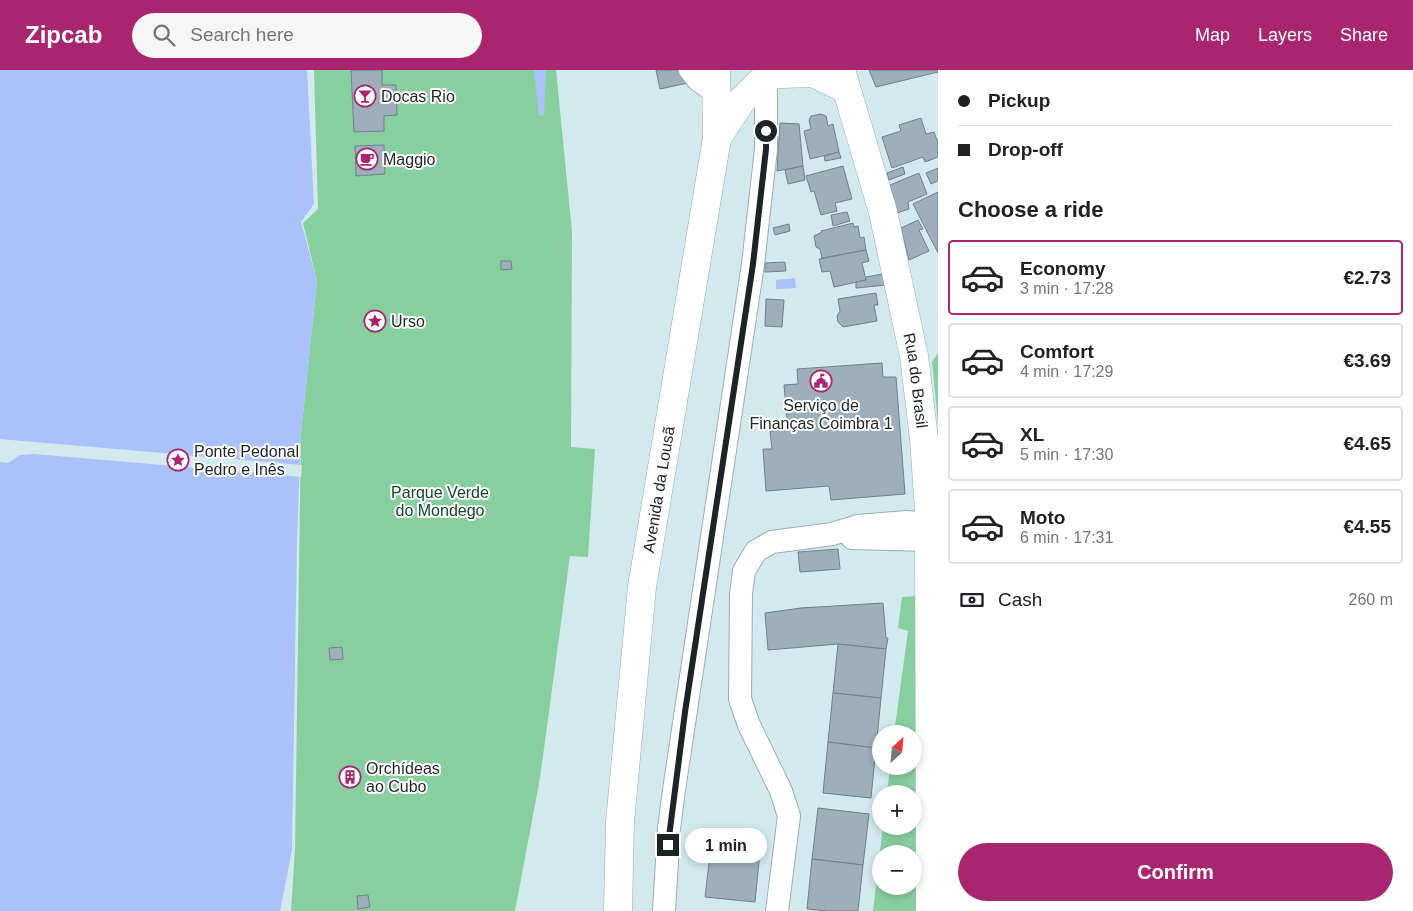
<!DOCTYPE html>
<html lang="en">
<head>
<meta charset="utf-8">
<style>
  body { margin:0; font-family:Arial,sans-serif; background:#f6f6f6; color:#202124; height:100vh; display:flex; flex-direction:column; font-size:19px; white-space:nowrap }
  * { box-sizing:border-box; margin:0 }
  p { font-size:16px; color:#757577 }
  .icon { flex:none; width:28px; height:28px; fill:none; stroke:currentColor; stroke-width:2; stroke-linecap:round; stroke-linejoin:round }
  .map { position:relative; flex:1; overflow:hidden }
  .details { display:flex; flex-direction:column; background:#fff; width:475px }
  .details>* { flex:none }
  .guide { display:grid; align-content:center; height:110px; padding:0 20px; background:#fff }
  .needle { width:32px; rotate:26deg }
  .fabs { position:absolute; left:872px; top:655px; display:grid; gap:10px }
  .fabs a { display:grid; place-items:center; width:50px; height:50px; border-radius:50%; background:#fff; box-shadow:0 2px 8px #0003; font-size:25px }
  .end { position:absolute; width:22px; height:22px; margin:-11px; border:6px solid #1c2426; background:#fff; box-shadow:0 0 0 2px #fff }
  .from { border-radius:50% }
  .bubble { position:absolute; height:35px; border-radius:18px; background:#fff; box-shadow:0 2px 8px #0003; font-size:16px; font-weight:800; line-height:35px; text-align:center }
  .guide b { display:flex; align-items:center; gap:18px; height:48px; font-size:19px }
  .guide b+b { border-top:1px solid #e0e0e0 }
  .guide i { width:12px; height:12px; background:#202124 }
  ul { padding:0; list-style:none }
  li { display:flex; align-items:center; gap:15px; height:75px; margin:0 10px 8px; padding:0 10px; border:2px solid #e0e0e0; border-radius:5px }
  li div { flex:1 }
  li b { display:block; font-size:19px }
  li em { font-style:normal; font-weight:800 }
  li.on { border-color:#a9256f }
  li>.icon { width:45px; height:45px; stroke-width:1.5 }
  h2 { padding:0 20px; font-size:22px; line-height:60px }
  .pay { display:flex; align-items:center; gap:12px; height:55px; padding:0 20px; font-size:19px }
  .pay p { margin-inline-start:auto }
  .button { display:flex; gap:10px; margin-top:auto; padding:10px 20px }
  .button a { flex:1; height:58px; border-radius:30px; background:#a9256f; color:#fff; font-size:20px; font-weight:800; line-height:58px; text-align:center }
  header { display:flex; align-items:center; gap:30px; box-sizing:border-box; height:70px; padding:0 25px; background:#a9256f; color:#fff }
  header strong { font-size:24px }
  nav { display:flex; gap:28px; margin-inline-start:auto; font-size:18px }
  .search { width:350px; height:45px; background:#f6f6f6; display:flex; align-items:center; gap:12px; box-sizing:border-box; padding:0 18px; border-radius:28px; color:#757577; font-size:19px }
  main { display:flex; flex:1; min-height:0 }
  .map>svg:first-child { display:block }
  .green { fill:#88cf9f; fill-rule:evenodd }
  .water { fill:#aac2f9 }
  .pier { fill:#d2e9ed }
  .building { fill:#9eafba; stroke:#71818c }
  .lines { fill:none; stroke-linecap:round; stroke-linejoin:round }
  .minor-casing { stroke:#99afb3; stroke-width:24 }
  .major-casing { stroke:#99afb3; stroke-width:29 }
  .minor { stroke:#fff; stroke-width:22 }
  .major { stroke:#fff; stroke-width:28 }
  .route { stroke:#1c2426; stroke-width:6 }
  .labels { text-anchor:middle; stroke-width:4; stroke-linejoin:round; paint-order:stroke }
  .poi-label { font-size:16px; fill:#1c2426; stroke:#fff; text-anchor:start }
  .street-label { font-size:16px; fill:#1c2426; stroke:#fff }
  .park-label { font-size:16px; fill:#0d4727; stroke:#fff }
</style>
</head>
<body>
<header>
<strong>Zipcab</strong>
<div class="search"><svg class="icon" aria-label="search" viewBox="0 0 24 24"><circle cx="10" cy="10" r="6"/><path d="M15 15l6 6"/></svg>Search here</div>
<nav><a>Map</a><a>Layers</a><a>Share</a></nav>
</header>
<main>
<div class="map">
<svg width="938" height="841" viewBox="0 0 938 841">
  <rect width="100%" height="100%" fill="#d2e9ed"/>
  <g class="green">
    <path d="M314 0H556L572 162 571 377 595 379 588 487 570 486 540 708 515 841H291L295 780 301 363 317 211 303 153 318 139Z"/>
    <path d="M938 283V353L932 292Z"/>
    <path d="M916 526V841H873L883 756H914V724H887L890 696H914V664H894L908 561 898 558 902 527ZM881 784H914V816H881Z"/>
  </g>
  <g class="water">
    <path d="M0 0H307L314 134 301 152 317 211 301 363 297 469 292 780 280 841H0Z"/>
    <path d="M534 0H546L544 45 539 46Z"/>
    <path d="M795 208 796 218 776 219V210Z"/>
  </g>
  <path class="pier" d="M0 369 302 395 301 407 34 384 20 385 8 393 0 392Z"/>
  <g class="building">
    <path d="M351 0H382V15H396L397 45 384 46V61L354 62Z"/>
    <path d="M656 0H681L688 13 660 19Z"/>
    <path d="M869 0H938V2L876 17Z"/>
    <path d="M821 44 826 46 828 56 833 54 839 82 810 89 804 61 811 59 809 50 811 46Z"/>
    <path d="M921 48 926 64 934 62 938 73V87L925 92 923 87 892 98 882 67 901 61 899 55Z"/>
    <path d="M780 53 799 54 803 96 777 101Z"/>
    <path d="M384 75 385 104 356 106 355 76Z"/>
    <path d="M839 82 841 88 825 91 824 86Z"/>
    <path d="M803 96 805 110 788 114 785 100Z"/>
    <path d="M843 96 852 129 835 133 837 141 821 145 814 121 811 122 806 106Z"/>
    <path d="M903 97 905 104 889 110 887 103Z"/>
    <path d="M938 98V111L931 114 926 103Z"/>
    <path d="M919 103 927 124 908 132 909 139 897 143 890 115Z"/>
    <path d="M938 122V183L913 134Z"/>
    <path d="M847 142 850 151 833 156 831 145Z"/>
    <path d="M918 150 923 159 919 160 929 181 909 190 901 158Z"/>
    <path d="M853 153 854 157 858 156 860 168 864 167 866 180 822 188 820 179 816 177 814 166 822 162 821 161Z"/>
    <path d="M789 154 790 161 775 165 773 158Z"/>
    <path d="M866 180 869 191 862 193 866 210 834 217 830 201 822 202 819 189Z"/>
    <path d="M501 191H511L512 199 501 200Z"/>
    <path d="M785 192 786 201 765 202V193Z"/>
    <path d="M883 204 886 215 856 218V212L866 210V207Z"/>
    <path d="M876 223 878 235H874L877 251 843 257 838 252 837 246 840 241 838 229Z"/>
    <path d="M766 229 784 230 782 257 765 256Z"/>
    <path d="M882 293 883 307H896L905 424 831 430 829 416 766 421 763 379H772L770 361 788 360 784 315 798 314 797 299Z"/>
    <path d="M838 479 840 499 800 502 798 482Z"/>
    <path d="M883 533 886 568H888L886 579 838 574 768 580 765 543 801 538Z"/>
    <path d="M838 574 886 579 881 628 833 623Z"/>
    <path d="M342 577 343 589 330 590 329 578Z"/>
    <path d="M833 623 881 628 876 678 828 672Z"/>
    <path d="M828 672 876 678 871 728 823 723Z"/>
    <path d="M355 700 357 712 344 714 342 702Z"/>
    <path d="M818 738 869 744 863 795 812 789Z"/>
    <path d="M711 776 760 782 755 832 705 827Z"/>
    <path d="M812 789 863 795 858 841H828L807 839Z"/>
    <path d="M368 825 370 837 358 839 357 826Z"/>
  </g>
  <g class="lines">
    <g class="minor-casing">
      <g id="minor">
        <path d="M690 0 698 10 715 22"/>
        <path d="M852 468 929 470"/>
        <path d="M664 841 669 758 674 720 753 194 766 79V0"/>
        <path d="M777 841 789 746 781 721 749 655 740 629 741 524 744 501 756 481 772 472 832 464 858 456 907 452 929 454"/>
      </g>
    </g>
    <g class="major-casing">
      <g id="major">
        <path id="s1" d="M841 0 883 142 914 286 924 369 929 440 930 841"/>
        <path d="M717 68 742 30 767 6 781 4 813 3 846 19"/>
        <path id="s2" d="M618 841 620 752 642 517 717 68 716 0"/>
      </g>
    </g>
    <use href="#minor" class="minor"/>
    <use href="#major" class="major"/>
  </g>
  <g class="lines">
    <path class="route" d="M668 775 685 642 753 194 766 79V61"/>
  </g>
  <defs>
    <g id="bar-ring" transform="scale(1.125)"><circle r="9.5" fill="#fff" stroke="#a9256f" stroke-width="1.5"/><path d="M-6-5H6L.8 .8V4.5H3.5V6h-7V4.5H-.8V.8Z" fill="#a9256f"/></g>
    <g id="cafe-ring" transform="scale(1.125)"><circle r="9.5" fill="#fff" stroke="#a9256f" stroke-width="1.5"/><path d="M-5.5-4.5H6V0H3Q3 3.5 0 3.5H-2.5Q-5.5 3.5-5.5 0ZM3-3.2v2h1.7v-2ZM-6 4.5H4V6H-6Z" fill="#a9256f"/></g>
    <g id="sight-ring" transform="scale(1.125)"><circle r="9.5" fill="#fff" stroke="#a9256f" stroke-width="1.5"/><path d="M0-6L1.8-2.2L6-1.7L2.9 1.2L3.7 5.4L0 3.3L-3.7 5.4L-2.9 1.2L-6-1.7L-1.8-2.2Z" fill="#a9256f"/></g>
    <g id="civic-ring" transform="scale(1.125)"><circle r="9.5" fill="#fff" stroke="#a9256f" stroke-width="1.5"/><path d="M-.6-6.5H3V-4.5H.6V-3L4-1V1h2V6H-6V1h2V-1L-.6-3ZM-1.2 2.5V6h2.4V2.5Z" fill="#a9256f"/></g>
    <g id="building-ring" transform="scale(1.125)"><circle r="9.5" fill="#fff" stroke="#a9256f" stroke-width="1.5"/><path d="M-4-6H4V6H1V3H-1V6H-4ZM-2.5-4.3h1.7v1.8h-1.7ZM.8-4.3h1.7v1.8H.8ZM-2.5-1h1.7V.8h-1.7ZM.8-1h1.7V.8H.8Z" fill="#a9256f"/></g>
  </defs>
  <g fill-rule="evenodd">
    <use href="#bar-ring" x="365" y="26"/>
    <use href="#cafe-ring" x="367" y="89"/>
    <use href="#sight-ring" x="375" y="251"/>
    <use href="#civic-ring" x="821" y="311"/>
    <use href="#sight-ring" x="178" y="390"/>
    <use href="#building-ring" x="350" y="707"/>
  </g>
  <g class="labels">
    <g class="poi-label">
      <text x="381" y="32">Docas Rio</text>
      <text x="383" y="95">Maggio</text>
      <text x="391" y="257">Urso</text>
      <text x="821" y="341" text-anchor="middle">Serviço de<tspan x="821" dy="18">Finanças Coimbra 1</tspan></text>
      <text x="194" y="387">Ponte Pedonal<tspan x="194" dy="18">Pedro e Inês</tspan></text>
      <text x="366" y="704">Orchídeas<tspan x="366" dy="18">ao Cubo</tspan></text>
    </g>
    <g class="street-label">
      <text dy="6" stroke="none"><textPath href="#s1" startOffset="320">Rua do Brasil</textPath></text>
      <text dy="6" stroke="none"><textPath href="#s2" startOffset="424">Avenida da Lousã</textPath></text>
    </g>
    <g class="park-label">
      <text x="440" y="428">Parque Verde<tspan x="440" dy="18">do Mondego</tspan></text>
    </g>
  </g>
</svg>
<div class="fabs">
<a><svg class="needle" viewBox="-14 -14 28 28"><path d="M0-13l5 13h-10z" fill="#e53935"/><path d="M0 13l5-13h-10z" fill="#757577"/></svg></a>
<a>+</a>
<a>−</a>
</div>
<i class="end from" style="left:766px;top:61px"></i>
<i class="end" style="left:668px;top:775px"></i>
<div class="bubble" style="left:685px;top:758px;width:82px">1 min</div>
</div>
<section class="details">
<div class="guide">
<b><i class="from"></i>Pickup</b>
<b><i></i>Drop-off</b>
</div>
<h2>Choose a ride</h2>
<ul>
<li class="on"><svg class="icon" aria-label="car" viewBox="0 0 24 24"><path d="M5 17H2v-5l4-1 3-4h7l3 4 3 1v5h-3M9 17h6M6 11h13"/><circle cx="7" cy="17" r="2"/><circle cx="17" cy="17" r="2"/></svg><div><b>Economy</b><p>3 min · 17:28</p></div><em>€2.73</em></li>
<li><svg class="icon" aria-label="car" viewBox="0 0 24 24"><path d="M5 17H2v-5l4-1 3-4h7l3 4 3 1v5h-3M9 17h6M6 11h13"/><circle cx="7" cy="17" r="2"/><circle cx="17" cy="17" r="2"/></svg><div><b>Comfort</b><p>4 min · 17:29</p></div><em>€3.69</em></li>
<li><svg class="icon" aria-label="car" viewBox="0 0 24 24"><path d="M5 17H2v-5l4-1 3-4h7l3 4 3 1v5h-3M9 17h6M6 11h13"/><circle cx="7" cy="17" r="2"/><circle cx="17" cy="17" r="2"/></svg><div><b>XL</b><p>5 min · 17:30</p></div><em>€4.65</em></li>
<li><svg class="icon" aria-label="car" viewBox="0 0 24 24"><path d="M5 17H2v-5l4-1 3-4h7l3 4 3 1v5h-3M9 17h6M6 11h13"/><circle cx="7" cy="17" r="2"/><circle cx="17" cy="17" r="2"/></svg><div><b>Moto</b><p>6 min · 17:31</p></div><em>€4.55</em></li>
</ul>
<div class="pay"><svg class="icon" aria-label="cash" viewBox="0 0 24 24"><path d="M3 7h18v10H3z"/><circle cx="12" cy="12" r="2"/></svg>Cash<p>260 m</p></div>
<div class="button"><a>Confirm</a></div>
</section>
</main>
</body>
</html>
